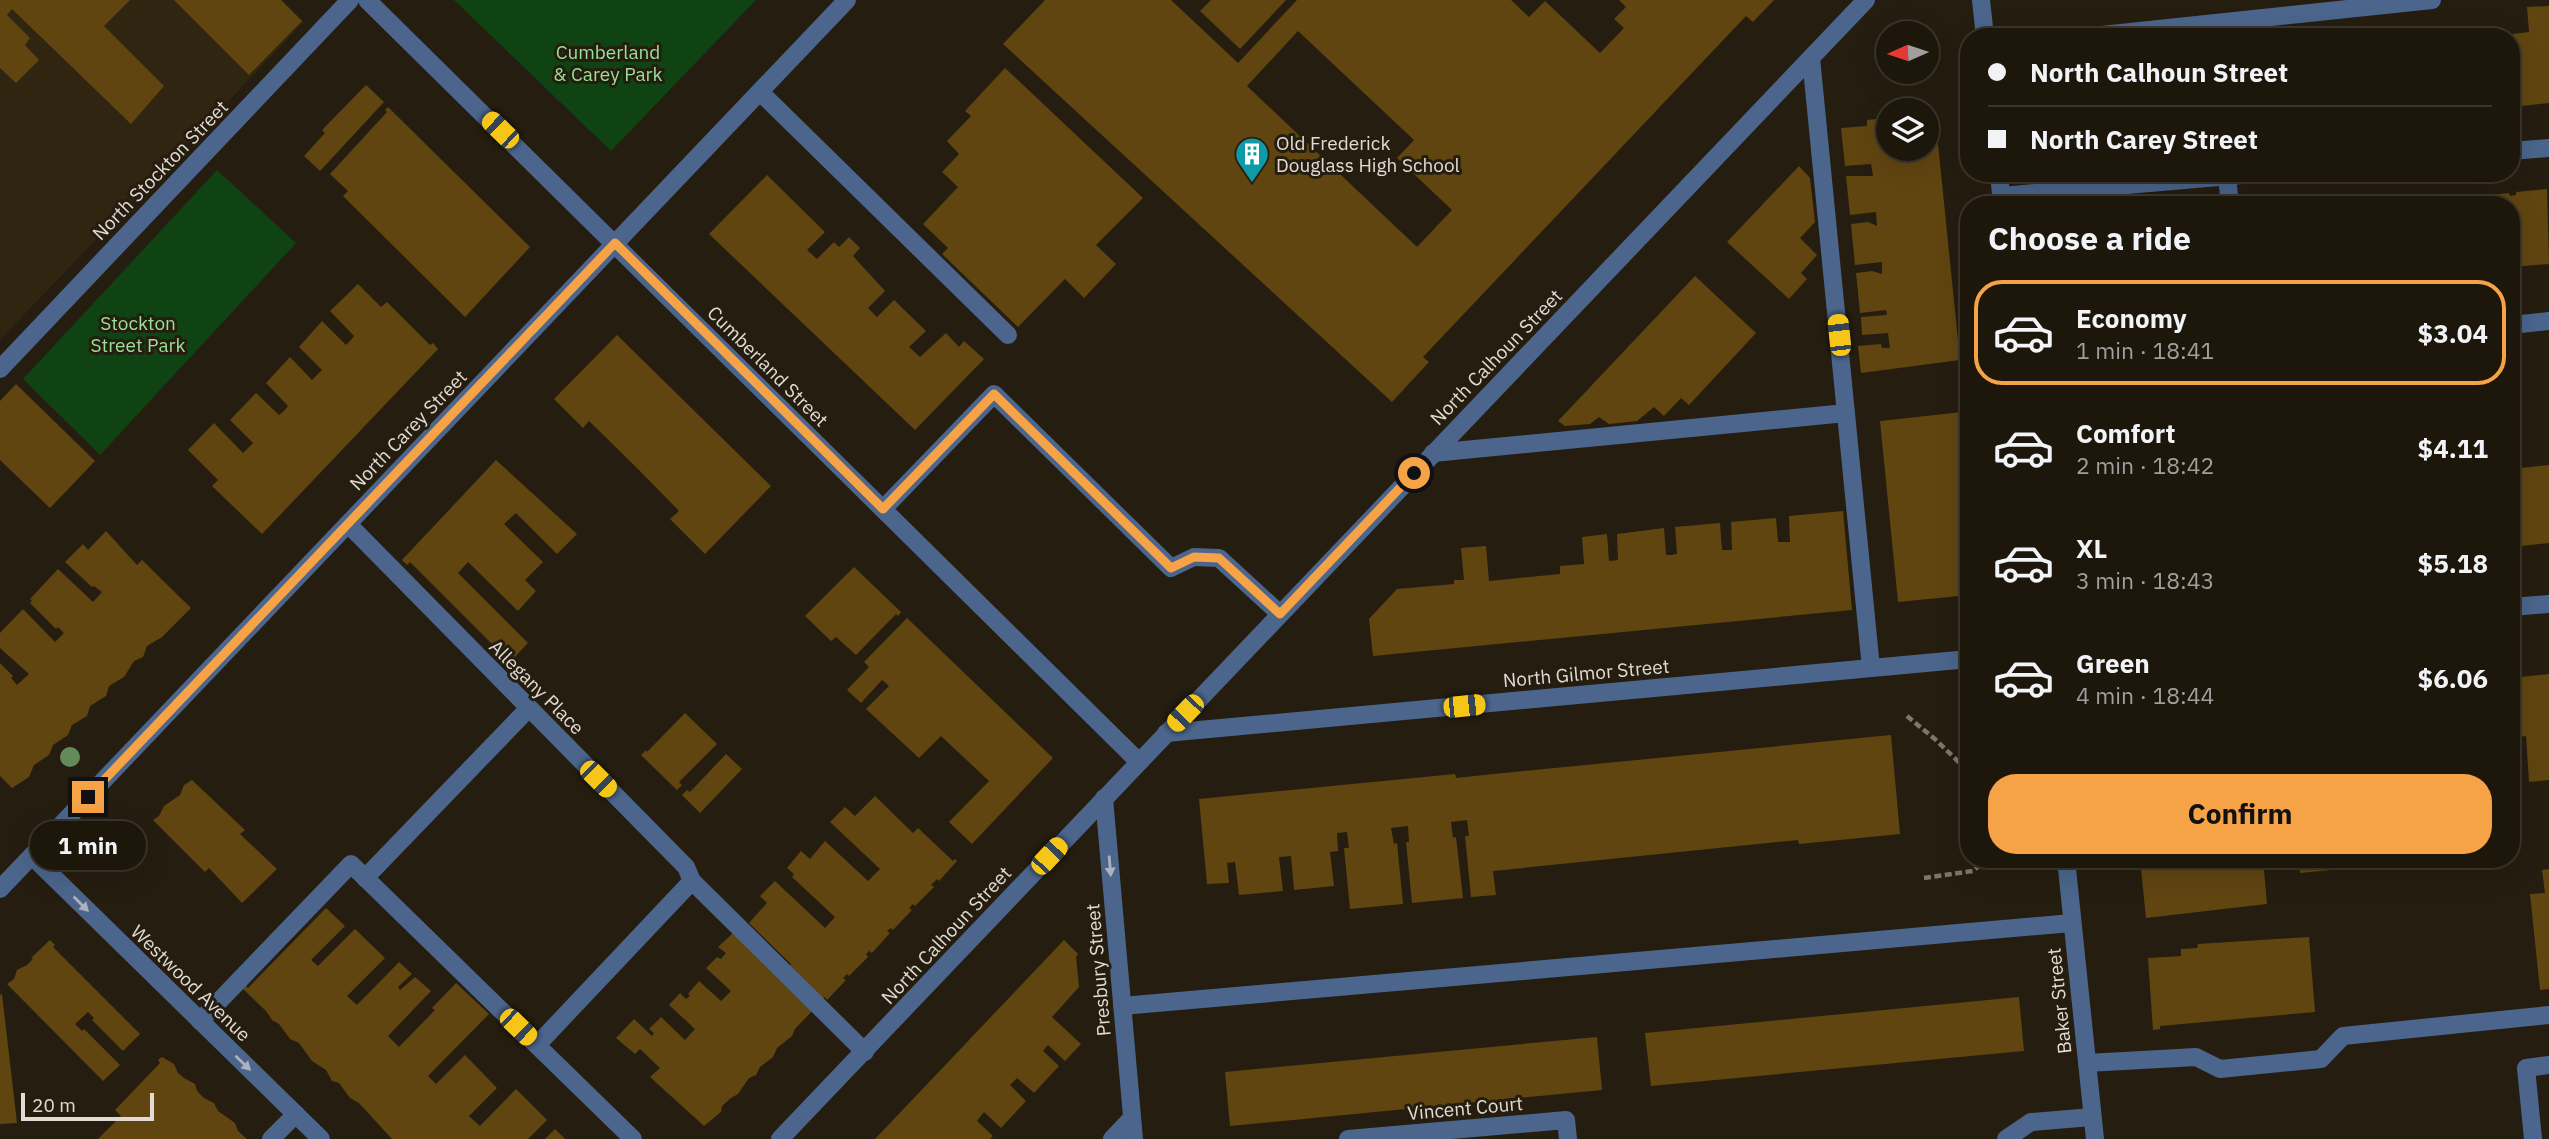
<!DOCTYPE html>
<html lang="en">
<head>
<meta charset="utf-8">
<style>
  body { margin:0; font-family:"IBM Plex Sans",sans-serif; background:#292319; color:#f1f3f6; height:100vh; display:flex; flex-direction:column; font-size:26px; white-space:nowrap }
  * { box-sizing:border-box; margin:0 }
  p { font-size:23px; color:#a09f9d }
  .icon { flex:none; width:38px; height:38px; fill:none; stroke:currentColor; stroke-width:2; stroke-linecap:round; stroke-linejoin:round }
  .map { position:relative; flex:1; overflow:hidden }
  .panel { position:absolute; left:1960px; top:196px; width:560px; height:672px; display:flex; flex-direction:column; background:#1c160b; border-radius:28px; box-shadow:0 7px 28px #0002,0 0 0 2px #3a352c }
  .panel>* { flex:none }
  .banner { position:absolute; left:1960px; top:28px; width:560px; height:154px; border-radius:28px; box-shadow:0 7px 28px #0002,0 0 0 2px #3a352c; display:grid; align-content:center; height:154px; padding:0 28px; background:#1c160b }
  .needle { width:46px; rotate:267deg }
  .controls { position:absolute; left:1876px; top:21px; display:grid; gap:14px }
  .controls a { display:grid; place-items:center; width:63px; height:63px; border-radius:50%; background:#1c160b; box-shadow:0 7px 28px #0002,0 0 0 2px #3a352c; font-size:35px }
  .scale { position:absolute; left:21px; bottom:18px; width:133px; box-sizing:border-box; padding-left:7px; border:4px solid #e1dbd3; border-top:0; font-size:19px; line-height:24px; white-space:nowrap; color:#e1dbd3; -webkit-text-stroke:5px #251d0f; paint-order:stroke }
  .end { position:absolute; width:32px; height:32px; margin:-16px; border:9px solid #f6a247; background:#111; box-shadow:0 0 0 4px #111 }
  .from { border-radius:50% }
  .bubble { position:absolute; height:49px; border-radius:24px; background:#1c160b; box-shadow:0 7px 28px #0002,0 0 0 2px #3a352c; font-size:23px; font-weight:700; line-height:49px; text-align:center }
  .car { position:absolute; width:21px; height:42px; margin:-21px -10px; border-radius:9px; box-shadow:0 0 5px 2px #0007; background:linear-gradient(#f5c518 24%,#345 0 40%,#f5c518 0 76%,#345 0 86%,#f5c518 0) }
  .banner b { display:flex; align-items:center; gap:24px; height:66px; font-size:26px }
  .banner b+b { border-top:2px solid #3a352c }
  .banner i { width:18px; height:18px; background:#f1f3f6 }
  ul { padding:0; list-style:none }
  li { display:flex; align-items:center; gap:21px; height:105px; margin:0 14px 10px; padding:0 14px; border:4px solid transparent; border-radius:28px }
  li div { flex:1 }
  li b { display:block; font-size:26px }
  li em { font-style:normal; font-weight:700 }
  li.current { border-color:#f6a247 }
  li>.icon { width:63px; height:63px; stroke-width:1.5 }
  h2 { padding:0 28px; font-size:32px; line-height:84px }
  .button { display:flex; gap:14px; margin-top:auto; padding:14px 28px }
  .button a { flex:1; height:80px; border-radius:28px; background:#f6a247; color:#111; font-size:28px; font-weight:700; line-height:80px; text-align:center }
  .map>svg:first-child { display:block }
  .built { fill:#302511 }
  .green { fill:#104313 }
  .building { fill:#604511; fill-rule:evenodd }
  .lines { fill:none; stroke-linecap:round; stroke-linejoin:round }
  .path { stroke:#7e766b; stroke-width:4.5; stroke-dasharray:7 3.5; stroke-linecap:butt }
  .minor { stroke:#4b658c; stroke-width:18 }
  .tree { fill:#64895a }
  .oneway { fill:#acb2ba }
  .route { stroke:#f6a247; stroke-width:9 }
  .labels { text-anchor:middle; stroke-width:6; stroke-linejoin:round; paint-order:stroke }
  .park-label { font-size:19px; fill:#98e197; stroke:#251d0f }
  .poi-label { font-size:19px; fill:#e1dbd3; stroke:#251d0f; text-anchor:start }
  .street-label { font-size:19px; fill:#e1dbd3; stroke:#251d0f }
</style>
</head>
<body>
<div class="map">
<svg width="2549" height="1139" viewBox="0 0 2549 1139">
  <rect width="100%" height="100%" fill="#251d0f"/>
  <path class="built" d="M0 0H282L304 22 0 340Z"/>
  <g class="green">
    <path d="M454 0H756L611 151Z"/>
    <path d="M217 170 296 243 100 455 23 379Z"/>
  </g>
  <g class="building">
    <path d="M0 0H130L104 26 164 86 131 124 12 9 7 15 30 38 25 45 39 60 16 83 0 68Z"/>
    <path d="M174 0H281L302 21 249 75Z"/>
    <path d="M1045 0H1171L1238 63 1297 0H1511L1529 17 1545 1 1600 53 1624 28 1614 19 1626 7 1619 0H1774L1753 22 1746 16 1423 357 1429 362 1392 402 1003 44ZM1298 31 1414 140 1397 158 1452 210 1417 247 1247 86Z"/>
    <path d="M1211 0H1286L1240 49 1200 11Z"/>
    <path d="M2549 6V103L2522 106V103L2511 107V37L2504 35 2529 32 2527 7Z"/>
    <path d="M1005 68 1143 198 1096 245 1116 264 1084 298 1065 279 1018 327 942 254 948 248 923 224 958 187 942 172 959 154 947 141 971 116 965 111Z"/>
    <path d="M366 85 384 102 320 171 304 156 325 133 322 130Z"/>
    <path d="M388 107 530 247 465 317 343 196 348 191 330 174 387 112 385 110Z"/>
    <path d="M1927 114H1935L1960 360 1861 373 1858 346 1881 344 1882 348H1890L1889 341 1888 333 1862 335 1861 317 1887 315 1886 310 1860 313 1856 273 1872 271 1882 274V262L1855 265 1851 224 1868 222 1877 226 1876 212 1850 215 1846 176H1873L1871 164 1845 166 1841 128 1867 126V120L1888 118V149H1927Z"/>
    <path d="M1799 166 1810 178 1815 222 1800 238 1817 255 1801 273 1807 279 1789 299 1727 242Z"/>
    <path d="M767 175 825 232 807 250 817 259 834 242 839 247 849 237 860 248 853 256 885 291 868 308 877 317 894 300 926 331 909 347 920 357 946 333 959 347 964 341 984 359 915 430 709 234Z"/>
    <path d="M2547 189 2549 264 2511 267V205H2406L2472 197V200L2479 199V196L2509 193 2510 196 2516 195V192Z"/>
    <path d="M1695 276 1756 333 1689 405 1681 398 1664 416 1654 407 1637 421 1609 424 1599 417 1590 424 1565 426 1558 421Z"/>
    <path d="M358 284 381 307 387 302 430 345 433 343 438 349 262 534 212 486 218 480 188 450 214 423 243 453 253 443 230 420 256 393 279 415 283 412 288 406 266 383 290 357 312 380 322 370 299 347 322 321 346 345 350 341 354 336 330 311Z"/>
    <path d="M617 335 771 486 705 554 670 519 679 511 639 470 589 421 583 428 554 399Z"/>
    <path d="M16 384 95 461 50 508 0 460V401Z"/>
    <path d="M1962 412 1965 440H1968L1969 448V595L1898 602 1880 421Z"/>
    <path d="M496 460 577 534 557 554 516 513 504 524 543 562 525 580 536 591 518 611 468 562 458 573 528 643 510 662 410 562 407 565 402 560Z"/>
    <path d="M2549 465V543L2511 547V469Z"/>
    <path d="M1843 511 1852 610 1373 656 1369 619 1397 589 1454 584V580H1464L1461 548 1486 546 1489 581 1560 574V566L1584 564 1582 537 1607 534 1609 561 1618 560 1617 534 1664 528 1666 555H1671L1677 554 1675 527 1720 523 1722 550H1732L1731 522 1776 518 1778 542H1790L1789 516Z"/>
    <path d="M106 531 137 565 142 560 191 608 162 637 147 646 143 657 134 661 124 677 109 686 106 696 90 706 87 716 72 725 68 735 53 745 49 755 34 765 29 777 12 788 0 776V663L13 676 11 678 17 685 29 674 0 648V633L23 609 55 642 64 633 58 627 56 629 30 603 32 601 30 599 58 569 93 602 102 592 94 586 92 587 65 562 83 544 88 550Z"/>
    <path d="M854 567 901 612 898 616 896 614 856 655 836 637 831 641 805 616Z"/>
    <path d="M907 618 1053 758 972 844 949 822 989 781 941 736 919 758 866 709 889 686 882 680 861 703 847 690 869 667 864 662Z"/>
    <path d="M2549 674V780L2529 782 2526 736 2511 738V678Z"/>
    <path d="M685 713 717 744 679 782 682 785 677 790 641 755 646 750 647 752Z"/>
    <path d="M1891 735 1900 834 1799 844 1798 840 1493 871 1496 895 1471 897 1465 836H1469L1467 820 1451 822 1453 838 1456 837 1463 898 1412 903 1406 842H1409L1408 826 1391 828 1394 844 1397 843 1403 904 1350 909 1344 848H1349L1347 832 1337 833 1338 851 1330 852 1334 886 1294 890 1291 856 1279 857 1283 891 1239 895 1235 862 1227 863 1229 883 1207 884 1199 799 1455 774 1456 778 1484 775Z"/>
    <path d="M2511 748H2516L2519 783 2511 784Z"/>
    <path d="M726 754 742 769 700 813 682 795 687 790 690 792Z"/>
    <path d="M192 780 245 830 240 834 277 869 242 903 209 868 205 872 153 820 159 816 164 806 180 795 184 785Z"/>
    <path d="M875 796 913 833 918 828 953 861 955 859 957 861 939 881 937 879 931 885 934 887 915 906 913 904 909 908 912 910 893 930 891 928 887 931 890 933 872 953 869 951 866 954 868 957 849 976 847 974 843 978 846 980 827 1000 825 997 821 1000 786 968 791 964 749 923 767 903 760 896 775 881 825 928 835 917 792 877 794 874 787 868 801 851 810 859 825 841 868 881 880 869 830 822 845 807 855 816Z"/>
    <path d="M2140 859H2263L2267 904 2146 918Z"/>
    <path d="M2299 859H2383L2384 865 2300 873Z"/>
    <path d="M2549 869V989L2540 990 2530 894 2545 893 2542 870Z"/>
    <path d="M326 908 345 926 311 960 318 966 355 929 385 958 347 996 357 1005 399 962 412 974 398 987 400 990 415 977 431 991 388 1036 399 1047 435 1010 432 1008 456 983 489 1014 428 1076 436 1084 465 1055 497 1088 469 1116 480 1126 516 1089 547 1120 528 1139H392L359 1103 350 1098 339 1083 332 1081 326 1070 312 1061 299 1043 290 1039 279 1024 272 1020 266 1011 243 989 246 986 248 988Z"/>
    <path d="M735 931 814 1009 795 1029 792 1036 777 1048 773 1057 760 1067 756 1075 749 1078 738 1094 731 1098 722 1106 721 1112 704 1126 650 1077 660 1068 640 1049 635 1054 616 1038 634 1019 652 1036 654 1033 649 1029 661 1017 685 1040 695 1029 669 1005 680 993 686 999 690 996 688 994 699 981 721 1001 731 991 706 968 717 957 721 959 726 953 718 947Z"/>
    <path d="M2309 937 2315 1012 2160 1026V1029L2153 1030 2148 958 2181 956V949L2197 948 2198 944Z"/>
    <path d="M50 940 55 945 53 947 140 1034 123 1051 92 1020 94 1018 88 1012 75 1024 82 1031 84 1029 120 1065 103 1081 7 984 14 979 17 970 27 965 33 959 31 958Z"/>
    <path d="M1064 940 1078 954 1076 957 1079 987 1052 1017 1081 1044 1065 1061 1048 1045 1043 1051 1059 1066 1034 1093 1017 1078 1010 1085 1026 1101 1001 1128 984 1112 977 1121 993 1136 990 1139H875Z"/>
    <path d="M2 994 17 1123 0 1124V995Z"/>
    <path d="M2019 997 2024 1051 1651 1086 1645 1033Z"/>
    <path d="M1597 1037 1602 1090 1230 1126 1225 1072Z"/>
    <path d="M162 1057 174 1064 178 1073 184 1078 195 1084 197 1091 204 1098 214 1103 218 1111 235 1123 238 1131 247 1139H98L121 1116 115 1110 160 1063 158 1060Z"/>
    <path d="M555 1129 565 1139H545Z"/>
  </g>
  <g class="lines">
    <g class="path">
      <path d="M1907 716 1936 740 1969 772"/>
      <path d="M1924 878 1973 871 1987 859"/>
    </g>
    <g class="minor">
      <path d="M367 0 1139 762"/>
      <path d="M1981 0 1985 37"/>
      <path d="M2083 37 2432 0"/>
      <path d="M1811 58 1871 668"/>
      <path d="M760 92 1008 335"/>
      <path d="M2511 151 2549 148"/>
      <path d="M1999 173 2002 205"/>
      <path d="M2227 177 2230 205"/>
      <path d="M2001 196 2265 173"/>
      <path d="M2511 325 2549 321"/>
      <path d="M0 369 350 0"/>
      <path d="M1433 453 1846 413"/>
      <path d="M883 509 994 394 1171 568 1194 557 1219 558 1280 614"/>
      <path d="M348 524 686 867 692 881 865 1052"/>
      <path d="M2511 607 2549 604"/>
      <path d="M1166 733 1969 659"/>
      <path d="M1104 798 1134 1139"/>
      <path d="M32 856 321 1139"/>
      <path d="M2066 859 2095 1139"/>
      <path d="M365 878 528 709"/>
      <path d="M0 889 847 0"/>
      <path d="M1122 1006 2072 923"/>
      <path d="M200 1021 351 864 633 1139"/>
      <path d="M537 1045 692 881"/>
      <path d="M2087 1063 2196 1057 2220 1069 2321 1059 2343 1036 2549 1015"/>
      <path d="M271 1139 296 1114"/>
      <path d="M780 1139 1866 0"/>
      <path d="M1112 1139 1132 1118"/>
      <path d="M1348 1139 1566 1120 1568 1139"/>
      <path d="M2006 1139 2031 1122 2092 1117"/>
      <path d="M2533 1139 2526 1068 2549 1065"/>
    </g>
  </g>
  <circle class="tree" cx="70" cy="757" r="10"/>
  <defs><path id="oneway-solid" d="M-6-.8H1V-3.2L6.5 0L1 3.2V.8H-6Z" transform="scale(1.75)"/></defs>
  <g class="oneway">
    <use href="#oneway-solid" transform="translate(1110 866) rotate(85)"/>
    <use href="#oneway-solid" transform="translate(81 904) rotate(45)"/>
    <use href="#oneway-solid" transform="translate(243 1063) rotate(44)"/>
  </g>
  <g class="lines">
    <path class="route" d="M88 797 615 243 883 509 994 394 1171 568 1194 557 1219 558 1280 614 1414 473"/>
  </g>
  <defs>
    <g id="building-pin" transform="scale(1.75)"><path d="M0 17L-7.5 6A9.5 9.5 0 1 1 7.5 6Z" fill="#0f9aa8" stroke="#251d0f"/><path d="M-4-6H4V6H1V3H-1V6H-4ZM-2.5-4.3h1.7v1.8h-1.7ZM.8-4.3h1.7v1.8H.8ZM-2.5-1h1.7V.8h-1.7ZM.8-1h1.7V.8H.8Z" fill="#fff"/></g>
  </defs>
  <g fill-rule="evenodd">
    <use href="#building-pin" x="1252" y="154"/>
  </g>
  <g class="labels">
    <g class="park-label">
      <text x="608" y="59">Cumberland<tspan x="608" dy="22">&amp; Carey Park</tspan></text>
      <text x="138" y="330">Stockton<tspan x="138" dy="22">Street Park</tspan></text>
    </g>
    <g class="poi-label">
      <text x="1276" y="150">Old Frederick<tspan x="1276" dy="22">Douglass High School</tspan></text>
    </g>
    <g class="street-label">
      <text transform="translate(160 170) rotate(-46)" y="7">North Stockton Street</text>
      <text transform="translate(1496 357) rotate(-46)" y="7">North Calhoun Street</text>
      <text transform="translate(768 366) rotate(45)" y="7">Cumberland Street</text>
      <text transform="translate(408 430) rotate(-46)" y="7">North Carey Street</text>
      <text transform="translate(1586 673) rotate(-5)" y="7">North Gilmor Street</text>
      <text transform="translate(537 687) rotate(45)" y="7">Allegany Place</text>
      <text transform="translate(946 935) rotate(-47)" y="7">North Calhoun Street</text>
      <text transform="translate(1098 970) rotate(-95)" y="7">Presbury Street</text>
      <text transform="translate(191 983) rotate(44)" y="7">Westwood Avenue</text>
      <text transform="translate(2059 1001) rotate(-96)" y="7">Baker Street</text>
      <text transform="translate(1465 1108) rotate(-5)" y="7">Vincent Court</text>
    </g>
  </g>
</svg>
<div class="controls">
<a><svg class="needle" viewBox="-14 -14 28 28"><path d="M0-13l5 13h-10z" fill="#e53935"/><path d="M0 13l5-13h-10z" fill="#a09f9d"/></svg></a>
<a><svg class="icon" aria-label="layers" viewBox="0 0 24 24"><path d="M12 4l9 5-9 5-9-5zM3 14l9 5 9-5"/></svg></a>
</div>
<div class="scale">20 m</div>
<i class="end from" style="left:1414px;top:473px"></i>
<i class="end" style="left:88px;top:797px"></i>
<div class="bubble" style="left:30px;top:821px;width:116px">1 min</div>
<i class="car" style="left:500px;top:130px;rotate:314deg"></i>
<i class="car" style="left:1839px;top:335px;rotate:354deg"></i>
<i class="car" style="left:1464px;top:706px;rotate:84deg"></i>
<i class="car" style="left:1185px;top:713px;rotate:224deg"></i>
<i class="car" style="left:598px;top:779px;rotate:135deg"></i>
<i class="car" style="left:1049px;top:856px;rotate:43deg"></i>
<i class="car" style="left:518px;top:1027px;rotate:134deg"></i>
<div class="banner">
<b><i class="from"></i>North Calhoun Street</b>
<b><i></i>North Carey Street</b>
</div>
<section class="panel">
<h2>Choose a ride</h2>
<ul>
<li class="current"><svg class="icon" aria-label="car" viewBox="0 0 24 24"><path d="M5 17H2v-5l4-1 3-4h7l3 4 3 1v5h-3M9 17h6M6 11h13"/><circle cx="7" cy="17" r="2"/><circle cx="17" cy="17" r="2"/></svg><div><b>Economy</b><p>1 min · 18:41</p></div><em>$3.04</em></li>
<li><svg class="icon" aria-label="car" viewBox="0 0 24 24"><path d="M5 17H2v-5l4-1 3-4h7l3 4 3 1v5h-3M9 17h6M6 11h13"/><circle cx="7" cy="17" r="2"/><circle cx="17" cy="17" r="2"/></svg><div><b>Comfort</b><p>2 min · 18:42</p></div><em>$4.11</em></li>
<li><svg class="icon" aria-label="car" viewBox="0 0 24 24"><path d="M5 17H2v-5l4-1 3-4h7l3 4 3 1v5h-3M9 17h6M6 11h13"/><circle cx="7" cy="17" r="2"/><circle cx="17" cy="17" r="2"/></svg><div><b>XL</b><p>3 min · 18:43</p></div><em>$5.18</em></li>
<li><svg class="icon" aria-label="car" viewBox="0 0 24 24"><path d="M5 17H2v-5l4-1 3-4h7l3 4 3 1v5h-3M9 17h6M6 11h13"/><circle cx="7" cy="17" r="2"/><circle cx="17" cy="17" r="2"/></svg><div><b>Green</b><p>4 min · 18:44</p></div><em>$6.06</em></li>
</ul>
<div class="button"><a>Confirm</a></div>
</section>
</div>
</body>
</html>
